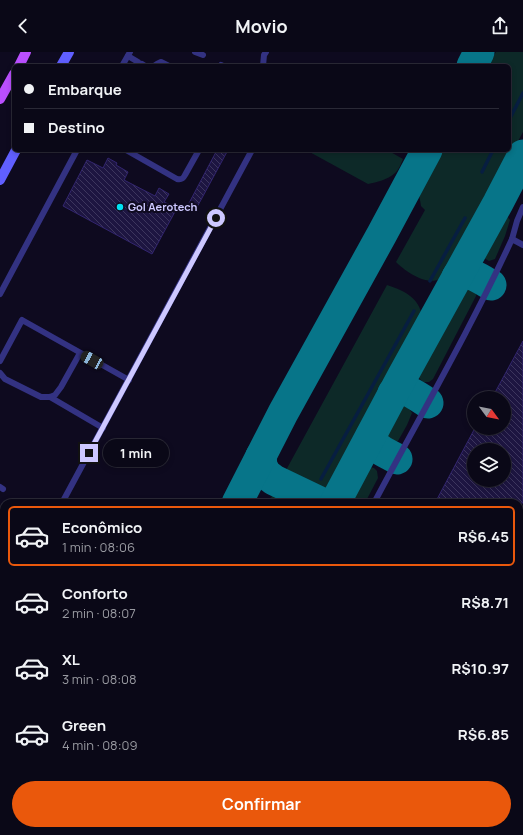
<!DOCTYPE html>
<html lang="pt">
<head>
<meta charset="utf-8">
<style>
  body { margin:0; font-family:Manrope,sans-serif; background:#181624; color:#f1f3f6; height:100vh; display:flex; flex-direction:column; font-size:15px; white-space:nowrap }
  * { box-sizing:border-box; margin:0 }
  p { font-size:13px; color:#999aa1 }
  .icon { flex:none; width:22px; height:22px; fill:none; stroke:currentColor; stroke-width:2; stroke-linecap:round; stroke-linejoin:round }
  .map { position:relative; flex:1; overflow:hidden }
  .details { position:absolute; left:0px; top:447px; width:523px; height:336px; display:flex; flex-direction:column; background:#0a0817; border-radius:12px 12px 0 0; box-shadow:0 2px 6px #0003,0 0 0 1px #2a2936 }
  .details>* { flex:none }
  .hud { position:absolute; left:12px; top:12px; width:499px; height:88px; border-radius:6px; box-shadow:0 2px 6px #0003,0 0 0 1px #2a2936; display:grid; align-content:center; height:88px; padding:0 12px; background:#0a0817 }
  .needle { width:26px; rotate:122deg }
  .buttons { position:absolute; left:467px; top:339px; display:grid; gap:8px }
  .buttons a { display:grid; place-items:center; width:44px; height:44px; border-radius:50%; background:#0a0817; box-shadow:0 2px 6px #0003,0 0 0 1px #2a2936; font-size:20px }
  .end { position:absolute; width:18px; height:18px; margin:-9px; border:5px solid #cdc8ff; background:#111; box-shadow:0 0 0 2px #111 }
  .from { border-radius:50% }
  .bubble { position:absolute; height:28px; border-radius:14px; background:#0a0817; box-shadow:0 2px 6px #0003,0 0 0 1px #2a2936; font-size:13px; font-weight:700; line-height:28px; text-align:center }
  .car { position:absolute; width:12px; height:24px; margin:-12px -6px; border-radius:5px; box-shadow:0 0 3px 1px #0007; background:linear-gradient(#222 24%,#8ab4d8 0 40%,#222 0 76%,#8ab4d8 0 86%,#222 0) }
  .hud b { display:flex; align-items:center; gap:14px; height:38px; font-size:15px }
  .hud b+b { border-top:1px solid #2a2936 }
  .hud i { width:10px; height:10px; background:#f1f3f6 }
  ul { padding:7px 0 0; list-style:none }
  li { display:flex; align-items:center; gap:12px; height:60px; margin:0 8px 6px; padding:0 4px; border:2px solid transparent; border-radius:6px }
  li div { flex:1 }
  li b { display:block; font-size:15px }
  li em { font-style:normal; font-weight:700 }
  li.selected { border-color:#ea580c }
  li>.icon { width:36px; height:36px; stroke-width:1.5 }
  .button { display:flex; gap:8px; margin-top:auto; padding:8px 12px }
  .button a { flex:1; height:46px; border-radius:24px; background:#ea580c; color:#fff; font-size:16px; font-weight:700; line-height:46px; text-align:center }
  header { display:flex; justify-content:space-between; align-items:center; height:52px; padding:0 12px; background:#0a0817; font-size:18px; font-weight:700 }
  .map>svg:first-child { display:block }
  .grass { fill:#0d2928 }
  .lines { fill:none; stroke-linecap:round; stroke-linejoin:round }
  .stream { stroke:#071e41; stroke-width:3.5 }
  .taxiway { stroke:#077589; stroke-width:31 }
  .building { fill:url(#building-back-hatch); stroke:#32256f; fill-rule:evenodd }
  .lane { stroke:#333282; stroke-width:6 }
  .secondary { stroke:#605fff; stroke-width:10 }
  .primary { stroke:#ba4fff; stroke-width:10 }
  .route { stroke:#cdc8ff; stroke-width:5 }
  .poi-dot { fill:#00e0f3; stroke:#0e0a1f; stroke-width:1.5 }
  .labels { text-anchor:middle; stroke-width:4; stroke-linejoin:round; paint-order:stroke }
  .poi-label { font-size:11px; font-weight:bold; fill:#cdc8ff; stroke:#0e0a1f; text-anchor:start }
</style>
</head>
<body>
<header><svg class="icon" aria-label="back" viewBox="0 0 24 24"><path d="M15 5l-7 7 7 7"/></svg>Movio<svg class="icon" aria-label="share" viewBox="0 0 24 24"><path d="M12 15V3M7 8l5-5 5 5M5 13v7h14v-7"/></svg></header>
<div class="map">
<svg width="523" height="783" viewBox="0 0 523 783">
  <defs>
    <pattern id="building-back-hatch" width="6" height="6" patternUnits="userSpaceOnUse"><rect width="6" height="6" fill="#1d1541"/><path d="M-1 5l2 2M0 0l6 6M5-1l2 2" fill="none" stroke="#3d365e"/></pattern>
  </defs>
  <rect width="100%" height="100%" fill="#0e0a1f"/>
  <g class="grass">
    <path d="M496 0H523V80L447 221C445 223 443 226 440 227 426 234 405 219 396 210L425 158 421 154 419 142 442 98H509V14H487Z"/>
    <path d="M306 98H387L403 107C401 111 399 118 395 121 387 128 377 130 368 132Z"/>
    <path d="M506 163 510 168 505 184 495 207 489 209 484 206 482 198 500 164Z"/>
    <path d="M387 233C406 239 423 248 422 270L333 434C329 437 324 441 318 440 309 440 292 426 285 420Z"/>
    <path d="M470 234 477 237 476 244 433 327 429 330H423L418 325 416 319 459 239 463 235Z"/>
    <path d="M401 354C407 354 409 356 412 361L407 373 398 389 390 390 387 389 383 381 394 358Z"/>
    <path d="M369 415 374 416 377 419 378 426 367 447 364 451H345L363 417Z"/>
    <path d="M275 439 296 451H268Z"/>
    <path d="M523 586V652L519 657V593Z"/>
    <path d="M523 665V783H455L456 779H519V670Z"/>
  </g>
  <g class="lines">
    <g class="stream">
      <path d="M509 68 523 41"/>
      <path d="M482 120 493 98"/>
      <path d="M430 229 465 166"/>
      <path d="M321 427 414 259"/>
      <path d="M0 705 4 712"/>
      <path d="M42 779 45 783"/>
    </g>
    <g class="taxiway">
      <path d="M472 14 479 0"/>
      <path d="M457 225C458 223 459 222 462 221 469 219 484 229 491 233"/>
      <path d="M393 341C407 334 416 344 428 351"/>
      <path d="M371 384C374 398 386 400 397 407"/>
      <path d="M261 404 262 414 266 422 274 428 322 451"/>
      <path d="M237 451 283 361 382 182 427 98"/>
      <path d="M335 451 402 325 498 151 523 103"/>
      <path d="M98 779 101 783"/>
      <path d="M158 783 160 779"/>
    </g>
  </g>
  <g class="building">
    <path d="M217 98H228L196 157 188 153Z"/>
    <path d="M108 106 117 111 116 113 128 120 124 128 155 144 159 136 169 142 164 150 177 156 152 202 63 154 87 108 103 116Z"/>
    <path d="M523 289V451H435L475 376H504V346H492ZM474 398H504V428H474Z"/>
  </g>
  <g class="lines">
    <g class="lane">
      <path d="M195 0 203 3"/>
      <path d="M128 4 138 10"/>
      <path d="M142 12 145 14"/>
      <path d="M221 13 223 14"/>
      <path d="M122 14 130 0"/>
      <path d="M154 14 157 12 161 10 169 14"/>
      <path d="M263 14 264 3 266 0"/>
      <path d="M126 98 177 127C181 128 183 127 185 123L199 98"/>
      <path d="M512 187 517 169 523 155"/>
      <path d="M0 242 77 98"/>
      <path d="M0 309 22 268 129 328"/>
      <path d="M0 321 5 327 41 345H50L55 343 61 335 80 301"/>
      <path d="M50 345 103 376"/>
      <path d="M0 435 3 437"/>
      <path d="M62 451 252 98"/>
      <path d="M374 451C420 364 470 278 512 187L523 193"/>
      <path d="M519 531 523 523"/>
      <path d="M0 567 4 559"/>
      <path d="M519 668 523 664"/>
      <path d="M0 741 4 748"/>
      <path d="M21 779 23 783"/>
      <path d="M194 783 197 779"/>
      <path d="M381 783 383 779"/>
      <path d="M455 783 457 779"/>
    </g>
    <g class="secondary">
      <path d="M61 14 69 0"/>
      <path d="M0 128 16 98"/>
    </g>
    <g class="primary">
      <path d="M19 14 26 0"/>
      <path d="M0 47 14 22"/>
    </g>
  </g>
  <g class="lines">
    <path class="route" d="M89 401 216 166"/>
  </g>
  <circle class="poi-dot" cx="120" cy="155" r="4"/>
  <g class="labels">
    <g class="poi-label">
      <text x="128" y="159">Gol Aerotech</text>
    </g>
  </g>
</svg>
<div class="buttons">
<a><svg class="needle" viewBox="-14 -14 28 28"><path d="M0-13l5 13h-10z" fill="#e53935"/><path d="M0 13l5-13h-10z" fill="#999aa1"/></svg></a>
<a><svg class="icon" aria-label="layers" viewBox="0 0 24 24"><path d="M12 4l9 5-9 5-9-5zM3 14l9 5 9-5"/></svg></a>
</div>
<i class="end from" style="left:216px;top:166px"></i>
<i class="end" style="left:89px;top:401px"></i>
<div class="bubble" style="left:103px;top:387px;width:66px">1 min</div>
<i class="car" style="left:92px;top:308px;rotate:299deg"></i>
<div class="hud">
<b><i class="from"></i>Embarque</b>
<b><i></i>Destino</b>
</div>
<section class="details">
<ul>
<li class="selected"><svg class="icon" aria-label="car" viewBox="0 0 24 24"><path d="M5 17H2v-5l4-1 3-4h7l3 4 3 1v5h-3M9 17h6M6 11h13"/><circle cx="7" cy="17" r="2"/><circle cx="17" cy="17" r="2"/></svg><div><b>Econômico</b><p>1 min · 08:06</p></div><em>R$6.45</em></li>
<li><svg class="icon" aria-label="car" viewBox="0 0 24 24"><path d="M5 17H2v-5l4-1 3-4h7l3 4 3 1v5h-3M9 17h6M6 11h13"/><circle cx="7" cy="17" r="2"/><circle cx="17" cy="17" r="2"/></svg><div><b>Conforto</b><p>2 min · 08:07</p></div><em>R$8.71</em></li>
<li><svg class="icon" aria-label="car" viewBox="0 0 24 24"><path d="M5 17H2v-5l4-1 3-4h7l3 4 3 1v5h-3M9 17h6M6 11h13"/><circle cx="7" cy="17" r="2"/><circle cx="17" cy="17" r="2"/></svg><div><b>XL</b><p>3 min · 08:08</p></div><em>R$10.97</em></li>
<li><svg class="icon" aria-label="car" viewBox="0 0 24 24"><path d="M5 17H2v-5l4-1 3-4h7l3 4 3 1v5h-3M9 17h6M6 11h13"/><circle cx="7" cy="17" r="2"/><circle cx="17" cy="17" r="2"/></svg><div><b>Green</b><p>4 min · 08:09</p></div><em>R$6.85</em></li>
</ul>
<div class="button"><a>Confirmar</a></div>
</section>
</div>
</body>
</html>
